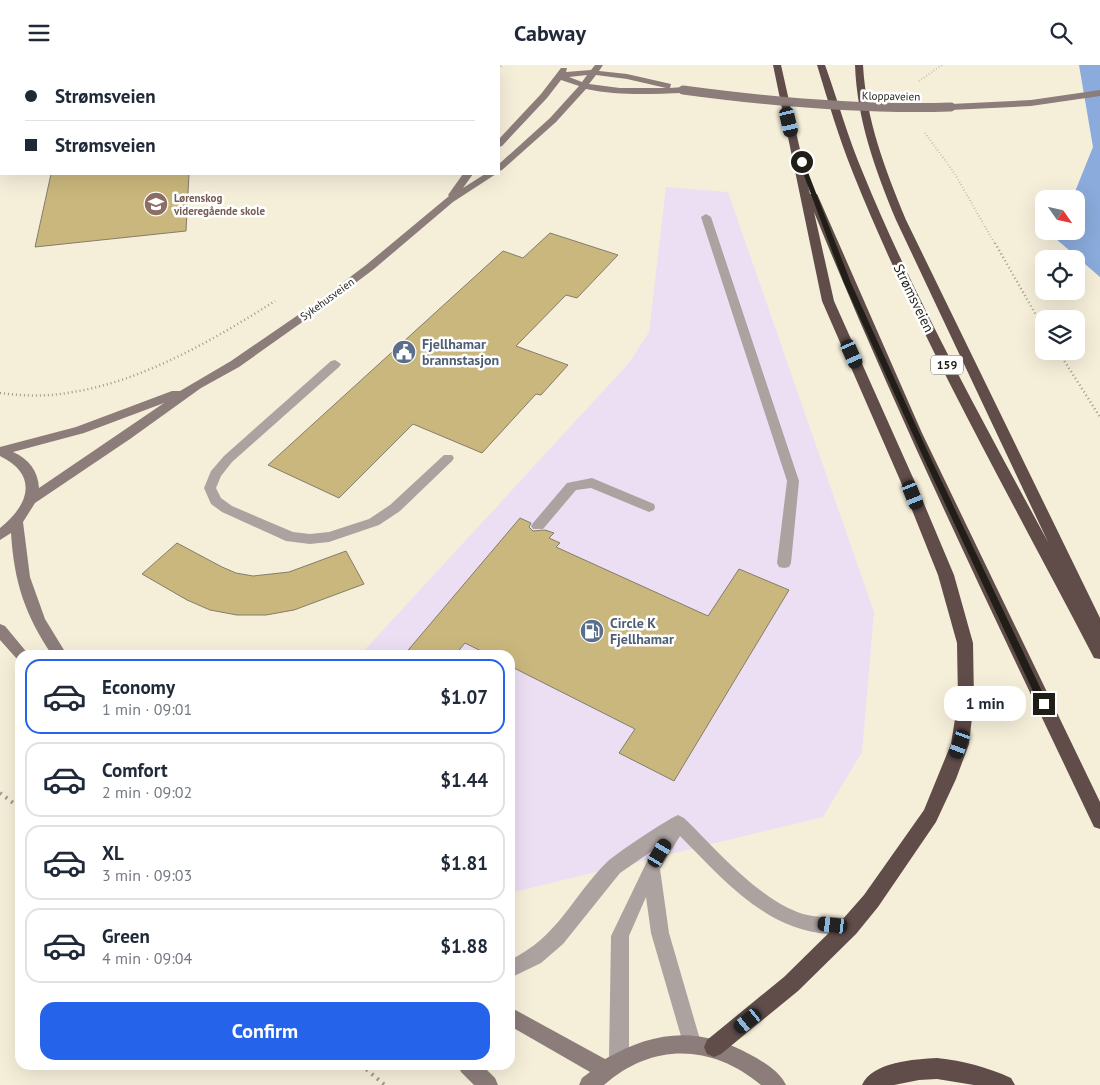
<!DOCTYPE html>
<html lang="en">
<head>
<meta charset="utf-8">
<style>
  body { margin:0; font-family:"PT Sans",sans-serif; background:#f6f6f7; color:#1f2937; height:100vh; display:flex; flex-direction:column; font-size:19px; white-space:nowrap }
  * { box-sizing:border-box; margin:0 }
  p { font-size:16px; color:#747a83 }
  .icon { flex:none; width:28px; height:28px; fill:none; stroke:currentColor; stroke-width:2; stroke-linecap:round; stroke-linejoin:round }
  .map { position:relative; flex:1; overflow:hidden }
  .drawer { position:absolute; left:15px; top:585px; width:500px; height:420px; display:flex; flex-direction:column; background:#fff; border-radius:15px; box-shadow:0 5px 20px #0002 }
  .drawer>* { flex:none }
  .banner { position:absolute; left:0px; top:0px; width:500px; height:110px; box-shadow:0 5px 20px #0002; display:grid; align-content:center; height:110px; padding:0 25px; background:#fff }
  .needle { width:32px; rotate:124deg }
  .controls { position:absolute; left:1035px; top:125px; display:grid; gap:10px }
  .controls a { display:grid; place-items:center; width:50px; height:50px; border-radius:10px; background:#fff; box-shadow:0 5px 20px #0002; font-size:25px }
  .end { position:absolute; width:22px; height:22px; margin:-11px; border:6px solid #201e17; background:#fff; box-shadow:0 0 0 2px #fff }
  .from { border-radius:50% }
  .bubble { position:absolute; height:35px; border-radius:15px; background:#fff; box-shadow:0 5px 20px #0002; font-size:16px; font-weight:700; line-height:35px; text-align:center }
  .car { position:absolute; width:15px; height:30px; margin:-15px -8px; border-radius:6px; box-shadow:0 0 4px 1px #0007; background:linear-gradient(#222 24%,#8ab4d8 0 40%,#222 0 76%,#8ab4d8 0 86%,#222 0) }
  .banner b { display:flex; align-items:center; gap:18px; height:48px; font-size:19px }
  .banner b+b { border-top:1px solid #e0e1e3 }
  .banner i { width:12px; height:12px; background:#1f2937 }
  ul { padding:9px 0 0; list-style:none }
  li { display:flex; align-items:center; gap:15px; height:75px; margin:0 10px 8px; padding:0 15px; border:2px solid #e0e1e3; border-radius:15px }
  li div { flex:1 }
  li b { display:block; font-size:19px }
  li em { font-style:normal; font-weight:700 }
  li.selected { border-color:#2563eb }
  li>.icon { width:45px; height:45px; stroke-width:1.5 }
  .primary-button { display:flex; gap:10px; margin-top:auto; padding:10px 25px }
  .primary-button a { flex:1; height:58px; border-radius:15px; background:#2563eb; color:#fff; font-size:20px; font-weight:700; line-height:58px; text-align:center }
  header { display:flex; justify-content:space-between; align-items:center; height:65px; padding:0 25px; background:#fff; font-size:22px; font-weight:700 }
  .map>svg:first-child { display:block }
  .commercial { fill:#ecdff4 }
  .water { fill:#8aabdb }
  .building { fill:#cab77d; stroke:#837d6b }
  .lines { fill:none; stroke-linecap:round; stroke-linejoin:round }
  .path-far2 { stroke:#9f9a8b; stroke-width:2; stroke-dasharray:0.5 2.5; stroke-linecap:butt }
  .path-far1 { stroke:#9f9a8b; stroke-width:2.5; stroke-dasharray:1 3; stroke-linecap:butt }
  .path { stroke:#9f9a8b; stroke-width:4; stroke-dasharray:2 5; stroke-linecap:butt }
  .service { fill:#aca2a0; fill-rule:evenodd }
  .secondary { fill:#8c7d7a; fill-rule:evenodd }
  .motorway { fill:#604c49; fill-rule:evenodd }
  .secondary-bridge { stroke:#8c7d7a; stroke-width:9 }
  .route { fill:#201e17 }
  .labels { text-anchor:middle; stroke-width:5; stroke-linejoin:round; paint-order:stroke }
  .far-street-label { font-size:11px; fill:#201e17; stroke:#fff }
  .far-education-label { font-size:11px; font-weight:bold; fill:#785e54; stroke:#fff; text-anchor:start }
  .shield { fill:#fff; stroke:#63625d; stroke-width:1 }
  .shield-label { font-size:12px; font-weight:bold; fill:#201e17 }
  .street-label { font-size:14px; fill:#201e17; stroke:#fff }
  .service-label { font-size:14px; font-weight:bold; fill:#4e5e75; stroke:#fff; text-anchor:start }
</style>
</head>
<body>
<header><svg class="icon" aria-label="menu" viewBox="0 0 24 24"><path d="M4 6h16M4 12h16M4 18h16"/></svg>Cabway<svg class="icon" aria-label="search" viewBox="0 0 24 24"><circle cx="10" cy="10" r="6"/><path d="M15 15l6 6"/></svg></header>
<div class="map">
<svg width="1100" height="1020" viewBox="0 0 1100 1020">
  <rect width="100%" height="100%" fill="#f5efda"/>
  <path class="commercial" d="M666 122 728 127 874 547 862 687 823 752 510 828V590H360L629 298 649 267Z"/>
  <path class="water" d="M1079 0H1100V212L1055 173 1058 166H1076V134H1072L1093 82Z"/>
  <g class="building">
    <path d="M51 109H189L186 166 35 182Z"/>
    <path d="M550 168 618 190 577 233 566 230 516 281 568 300 541 330 536 329 482 388 413 359 339 433 268 400 503 186 523 193Z"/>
    <path d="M520 453 531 458 529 462 533 466 545 465 554 468 549 473 560 478 556 482 708 551 739 504 789 525 674 716 619 688 635 664 510 601V590H489L465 578 455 590H404Z"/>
    <path d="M177 478 222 502 236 508 253 511 289 507 346 486 364 519 294 545 266 550H237L210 545 187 535 142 509Z"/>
  </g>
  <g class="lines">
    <g class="path-far2">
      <path d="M499 4 502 0"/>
      <path d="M919 16 942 0"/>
      <path d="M925 68 955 109 995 179"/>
    </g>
    <g class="path-far1">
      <path d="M995 178 1044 264"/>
      <path d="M1058 286 1100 352"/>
      <path d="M0 328C24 331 48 332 73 327 143 316 215 274 275 236"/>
    </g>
    <g class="path">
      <path d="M0 728 20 743"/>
      <path d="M361 1000 385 1020"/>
    </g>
    <g class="service">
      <path d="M706 149 711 152 799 416 791 498 789 502 784 503 779 502 777 498 787 416 701 152Z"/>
      <path d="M335 295 341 299 339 302 232 397 221 411 216 423 221 433 232 441 293 467 310 469 329 467 369 454 390 440 444 390H452L454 393 452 396 400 446 379 460 329 477 310 479 286 476 222 447 211 439 204 423 211 406 224 391 331 296Z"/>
      <path d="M592 413 654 439 655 442 654 445 649 447 591 423 576 425 543 464H533L531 461 533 458 567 418Z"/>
      <path d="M678 750 684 753C715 783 760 836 803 849 818 853 834 852 849 853L855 856 858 862 855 868C847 872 838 870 829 869 765 865 722 813 680 771L660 804 669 868 701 978 699 985 692 987 685 985 683 978 651 868 646 832 629 871V994L626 1001 619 1004 612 1001 609 994 611 871 652 786 620 808 563 879 541 898 510 913V895C558 872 572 832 607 797 617 788 666 755 678 750Z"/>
    </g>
    <g class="secondary">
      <path d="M595 0H603L599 6 627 9 671 19 670 23 683 22 687 25 683 28C651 29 618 31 586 24L556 57 502 105 499 106V99L550 53 579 21 561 15 547 33 502 81 499 82V74L541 29 561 3H567L566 7 591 5ZM587 10 582 17 569 12ZM596 10 627 14 666 23H620L589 19Z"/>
      <path d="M1100 25V31L1031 41 951 45 947 42 951 39 1031 35Z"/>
      <path d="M463 109H473L463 123 485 109H496L453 137 374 204 325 241 239 302 201 323 130 374 35 438 23 457 30 512 45 554 67 590H52C25 550 14 517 11 468L0 475V463C29 440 39 410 0 391V382L76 362 172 326H180L231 296 317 237 366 200 449 131 448 130ZM164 338 39 423C38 406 29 394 13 387L84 368Z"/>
      <path d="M0 559 5 561 29 590H20V595L17 594 0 575Z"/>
      <path d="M510 942 605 994C656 965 699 961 751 990 764 997 780 1007 786 1020H761C712 979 653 977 604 1020H579L582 1013 590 1007 510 961Z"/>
      <path d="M458 1000H482L495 1013 498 1020H474L461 1007Z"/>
    </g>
    <g class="motorway">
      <path d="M773 0H781L810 129H817L818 131 922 368 1100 737V764L1094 762C997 558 899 356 814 147L834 236 914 415 954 510 973 578 974 635 969 679 956 714 936 757 878 842 856 869 798 926 721 989 714 992 707 989 704 982 707 975 784 912 842 855 864 830 924 745 951 679 958 635 957 578 938 510 900 415 822 236Z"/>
      <path d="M817 0H825C838 36 848 73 863 108 915 235 983 356 1048 477L896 155C875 104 857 55 855 0H863C866 55 885 104 906 155L1100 553V594L1094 593C1011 433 920 275 853 108 839 73 828 36 817 0Z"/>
      <path d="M937 993C964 996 987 1002 1011 1013L1015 1020H974L937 1014 919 1015 894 1020H862C872 997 915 994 937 993Z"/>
    </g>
    <path class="secondary-bridge" d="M683 25C772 37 861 45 951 42"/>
  </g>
  <path class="route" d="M802 95 804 97 851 218 932 396 1048 639 1047 641H1041L1039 639 925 396 844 218 799 97Z"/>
  <defs>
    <g id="school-disc" transform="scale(1.25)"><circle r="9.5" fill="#8d6e63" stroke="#fff"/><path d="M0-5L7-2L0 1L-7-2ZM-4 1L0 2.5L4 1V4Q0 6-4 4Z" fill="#fff"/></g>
    <g id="civic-disc" transform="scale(1.25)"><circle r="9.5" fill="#5c6f8a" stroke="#fff"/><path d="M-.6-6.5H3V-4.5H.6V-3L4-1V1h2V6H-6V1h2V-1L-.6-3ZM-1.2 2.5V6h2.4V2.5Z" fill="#fff"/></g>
    <g id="fuel-disc" transform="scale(1.25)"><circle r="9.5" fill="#5c6f8a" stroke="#fff"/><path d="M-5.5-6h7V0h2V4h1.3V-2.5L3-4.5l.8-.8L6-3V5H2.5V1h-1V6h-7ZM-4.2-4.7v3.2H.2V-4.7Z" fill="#fff"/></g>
  </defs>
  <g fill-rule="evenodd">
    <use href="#school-disc" x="156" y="139"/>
    <use href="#civic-disc" x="404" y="287"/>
    <use href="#fuel-disc" x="592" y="566"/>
  </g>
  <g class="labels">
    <g class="far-street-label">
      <text transform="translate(891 31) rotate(1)" y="4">Kloppaveien</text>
      <text transform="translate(327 234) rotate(-36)" y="4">Sykehusveien</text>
    </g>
    <g class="far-education-label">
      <text x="174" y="137">Lørenskog<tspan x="174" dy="13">videregående skole</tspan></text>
    </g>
    <rect class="shield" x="931" y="290.5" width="32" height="19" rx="4"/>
    <g class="shield-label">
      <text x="947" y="304">159</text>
    </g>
    <g class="street-label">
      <text transform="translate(914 233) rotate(64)" y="5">Strømsveien</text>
    </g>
    <g class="service-label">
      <text x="422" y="284">Fjellhamar<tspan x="422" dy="16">brannstasjon</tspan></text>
      <text x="610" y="563">Circle K<tspan x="610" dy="16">Fjellhamar</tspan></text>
    </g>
  </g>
</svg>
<div class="controls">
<a><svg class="needle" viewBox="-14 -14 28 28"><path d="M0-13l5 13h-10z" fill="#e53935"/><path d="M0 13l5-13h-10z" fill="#747a83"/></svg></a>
<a><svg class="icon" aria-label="locate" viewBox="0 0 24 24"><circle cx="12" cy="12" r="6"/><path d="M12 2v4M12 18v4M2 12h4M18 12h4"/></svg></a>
<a><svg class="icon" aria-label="layers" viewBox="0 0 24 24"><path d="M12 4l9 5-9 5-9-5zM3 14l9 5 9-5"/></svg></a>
</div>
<i class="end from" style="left:802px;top:97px"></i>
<i class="end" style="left:1044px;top:639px"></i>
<div class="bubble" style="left:944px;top:621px;width:82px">1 min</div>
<i class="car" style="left:789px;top:57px;rotate:167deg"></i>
<i class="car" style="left:852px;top:289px;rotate:156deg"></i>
<i class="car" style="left:913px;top:430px;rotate:158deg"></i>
<i class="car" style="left:960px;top:679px;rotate:200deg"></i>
<i class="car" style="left:660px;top:788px;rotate:31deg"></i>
<i class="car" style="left:833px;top:860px;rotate:277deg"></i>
<i class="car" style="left:748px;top:956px;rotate:231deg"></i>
<div class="banner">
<b><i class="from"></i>Strømsveien</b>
<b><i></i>Strømsveien</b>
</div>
<section class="drawer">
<ul>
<li class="selected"><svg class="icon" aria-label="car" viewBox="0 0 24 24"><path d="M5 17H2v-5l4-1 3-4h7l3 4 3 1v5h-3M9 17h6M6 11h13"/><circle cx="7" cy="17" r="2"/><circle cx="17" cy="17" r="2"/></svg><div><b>Economy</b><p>1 min · 09:01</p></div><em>$1.07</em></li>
<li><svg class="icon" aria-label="car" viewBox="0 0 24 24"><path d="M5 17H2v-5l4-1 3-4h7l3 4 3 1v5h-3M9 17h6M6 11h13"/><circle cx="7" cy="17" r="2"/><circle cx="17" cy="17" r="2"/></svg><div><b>Comfort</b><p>2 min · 09:02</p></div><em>$1.44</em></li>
<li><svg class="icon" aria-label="car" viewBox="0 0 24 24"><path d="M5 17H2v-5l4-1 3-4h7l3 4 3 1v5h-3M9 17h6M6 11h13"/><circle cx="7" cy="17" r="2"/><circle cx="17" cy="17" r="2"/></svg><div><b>XL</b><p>3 min · 09:03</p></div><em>$1.81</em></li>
<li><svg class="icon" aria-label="car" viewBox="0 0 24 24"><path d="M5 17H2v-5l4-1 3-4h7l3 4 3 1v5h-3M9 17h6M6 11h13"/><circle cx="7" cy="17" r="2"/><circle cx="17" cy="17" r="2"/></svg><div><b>Green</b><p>4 min · 09:04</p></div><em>$1.88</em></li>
</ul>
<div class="primary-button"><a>Confirm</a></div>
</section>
</div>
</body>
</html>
